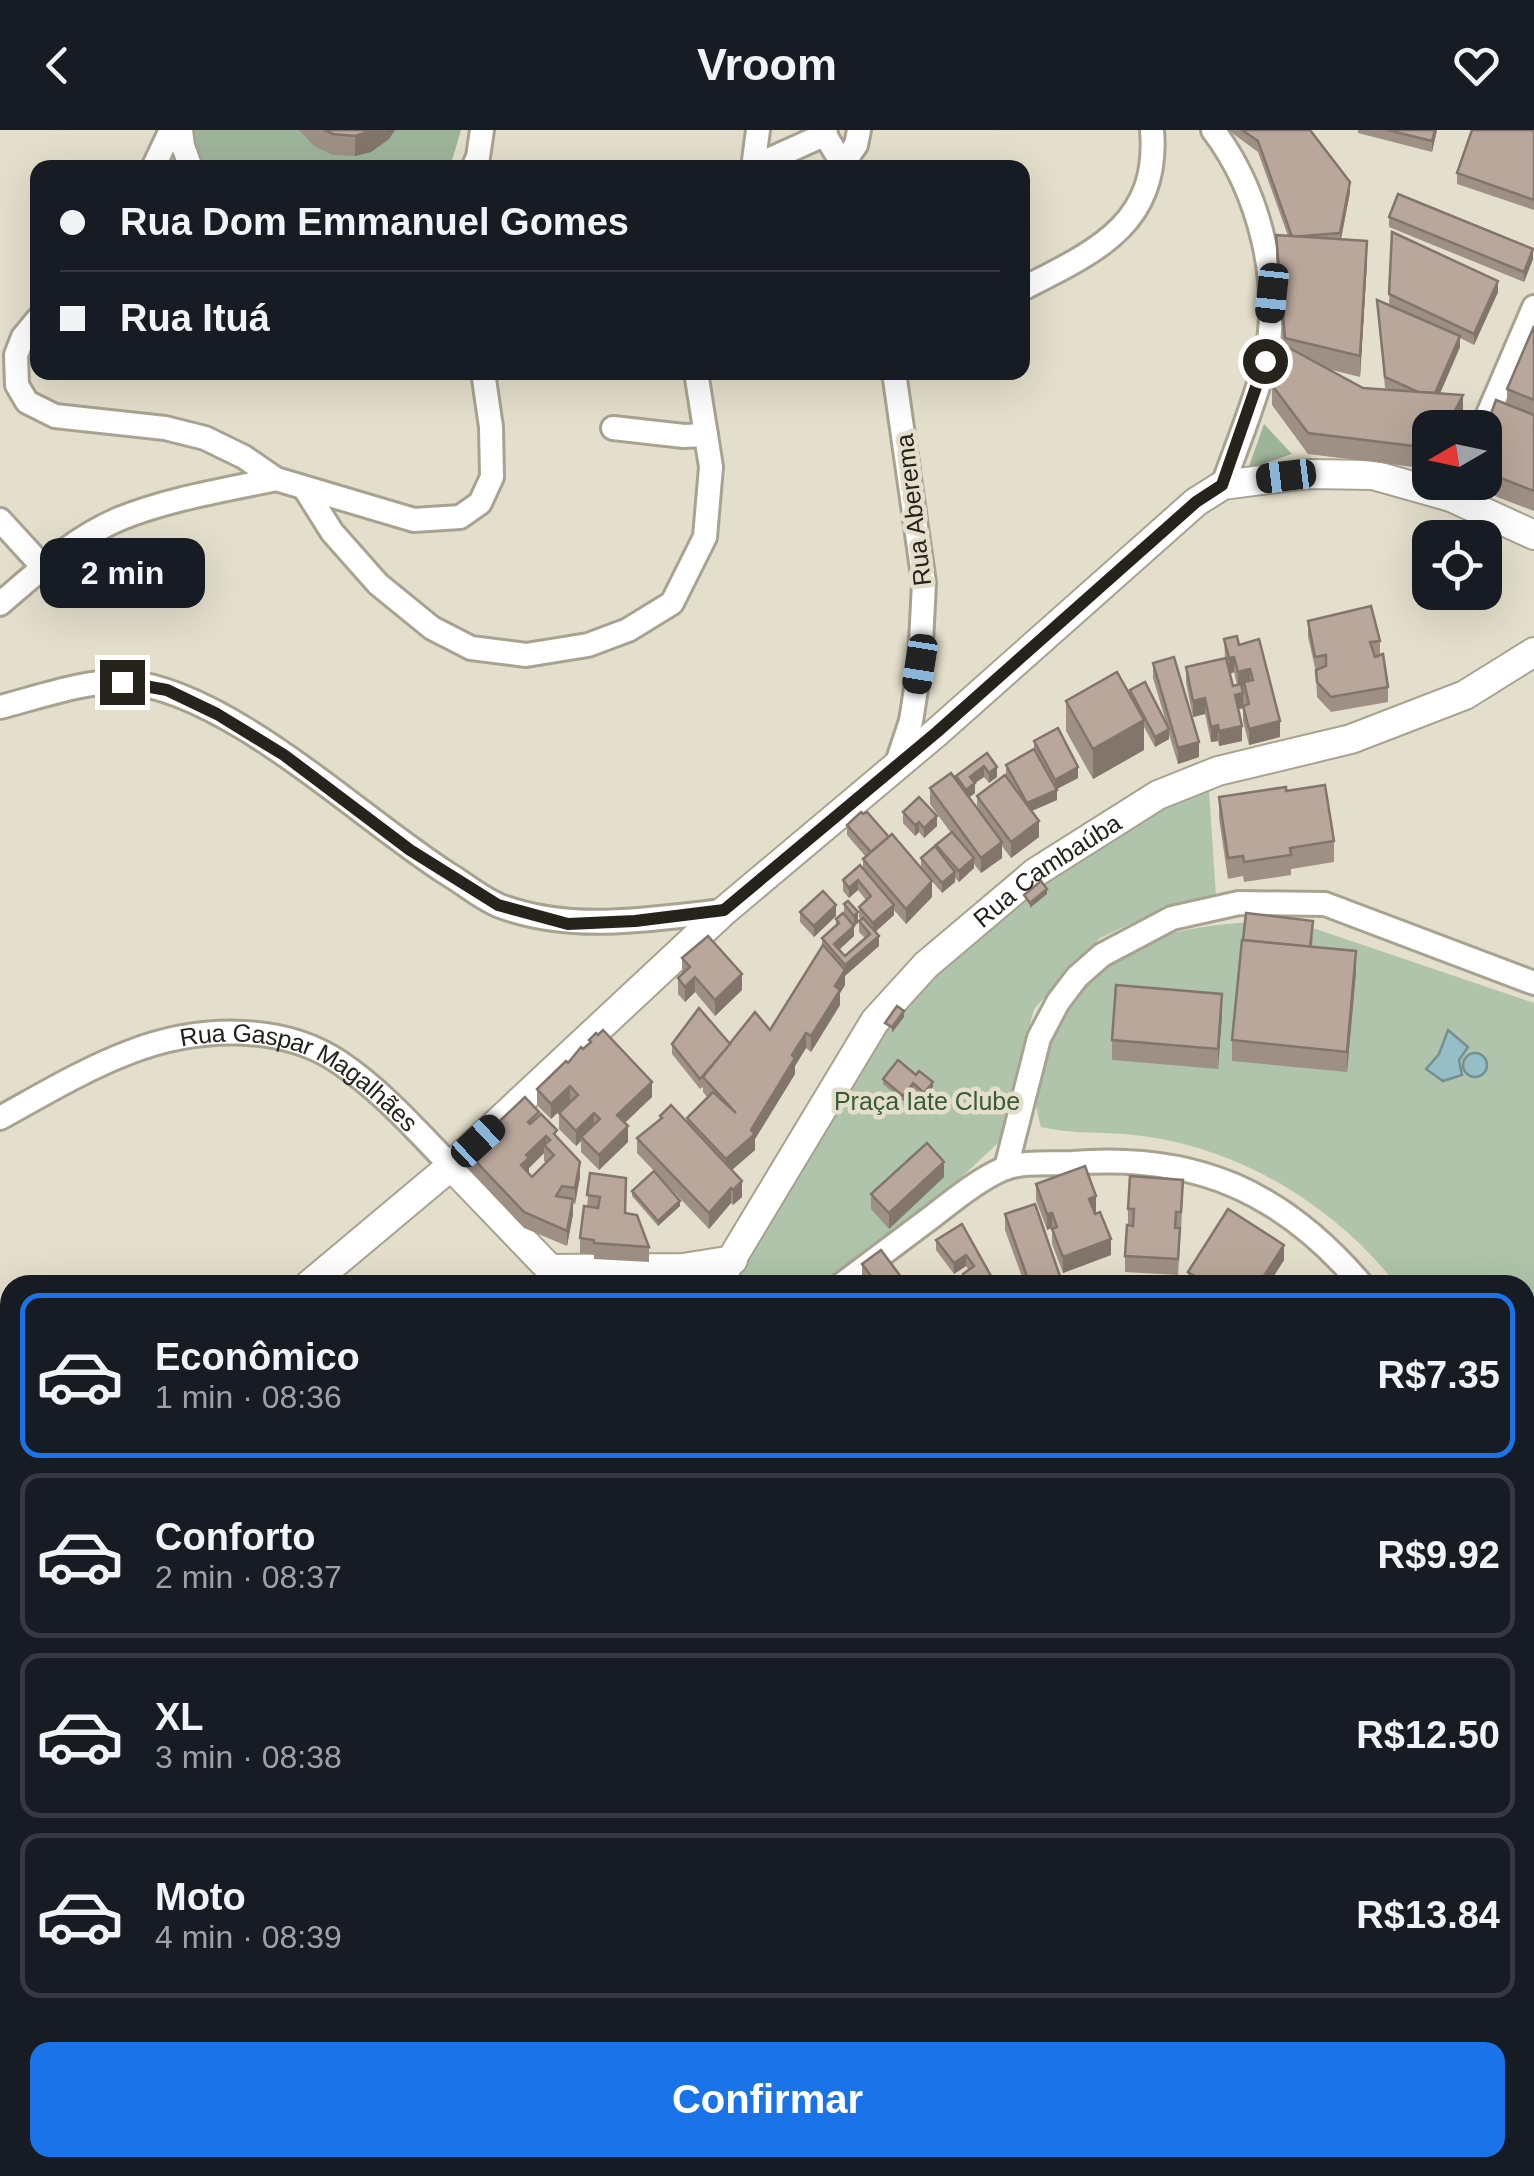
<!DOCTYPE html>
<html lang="pt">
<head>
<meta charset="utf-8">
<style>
  body { margin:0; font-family:Arial,sans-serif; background:#242831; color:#f1f3f6; height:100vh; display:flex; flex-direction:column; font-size:38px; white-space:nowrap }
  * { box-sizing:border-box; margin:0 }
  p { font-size:32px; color:#9ea1a6 }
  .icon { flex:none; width:55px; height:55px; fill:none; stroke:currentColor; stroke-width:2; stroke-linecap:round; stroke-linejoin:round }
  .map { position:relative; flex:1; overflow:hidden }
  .panel { position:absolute; left:0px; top:1145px; width:1535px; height:902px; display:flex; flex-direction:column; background:#171b24; border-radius:30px 30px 0 0; box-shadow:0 10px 40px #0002 }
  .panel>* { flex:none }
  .hud { position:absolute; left:30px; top:30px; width:1000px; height:220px; border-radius:20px; box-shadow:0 10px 40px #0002; display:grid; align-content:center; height:220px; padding:0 30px; background:#171b24 }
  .needle { width:65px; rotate:261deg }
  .tools { position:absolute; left:1412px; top:280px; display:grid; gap:20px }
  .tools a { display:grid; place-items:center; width:90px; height:90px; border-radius:20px; background:#171b24; box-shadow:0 10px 40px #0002; font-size:50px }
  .end { position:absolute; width:45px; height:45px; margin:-22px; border:12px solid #25231c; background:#fff; box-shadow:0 0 0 5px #fff }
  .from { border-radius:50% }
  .bubble { position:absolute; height:70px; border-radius:20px; background:#171b24; box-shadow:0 10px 40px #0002; font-size:32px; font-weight:800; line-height:70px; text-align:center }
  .car { position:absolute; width:30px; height:60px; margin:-30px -15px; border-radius:12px; box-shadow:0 0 8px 2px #0007; background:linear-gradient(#222 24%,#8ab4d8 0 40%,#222 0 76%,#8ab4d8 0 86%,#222 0) }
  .hud b { display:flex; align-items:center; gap:35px; height:95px; font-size:38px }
  .hud b+b { border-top:2px solid #363941 }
  .hud i { width:25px; height:25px; background:#f1f3f6 }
  ul { padding:18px 0 0; list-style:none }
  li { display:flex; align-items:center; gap:30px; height:165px; margin:0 20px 15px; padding:0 10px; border:5px solid #363941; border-radius:20px }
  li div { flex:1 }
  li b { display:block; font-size:38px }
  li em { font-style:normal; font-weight:800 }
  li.on { border-color:#1a73e8 }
  li>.icon { width:90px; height:90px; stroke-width:1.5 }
  .primary-button { display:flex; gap:20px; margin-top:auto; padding:20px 30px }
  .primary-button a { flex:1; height:115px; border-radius:20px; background:#1a73e8; color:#fff; font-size:40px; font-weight:800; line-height:115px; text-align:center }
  header { display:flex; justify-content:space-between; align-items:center; height:130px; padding:0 30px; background:#171b24; font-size:45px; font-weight:800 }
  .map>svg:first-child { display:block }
  .green { fill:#afc4ab }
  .forest { fill:#9eb49a }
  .water { fill:#96bec6; stroke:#749093; stroke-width:2.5 }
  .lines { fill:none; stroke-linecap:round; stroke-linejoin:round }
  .minor-casing { stroke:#a8a391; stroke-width:28 }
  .tertiary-casing { stroke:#a8a391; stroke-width:32 }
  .minor { stroke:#fff; stroke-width:22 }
  .tertiary { stroke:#fff; stroke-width:28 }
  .wall { fill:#9f9085; fill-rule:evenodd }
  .shaded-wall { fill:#82756c }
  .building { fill:#b9a79b; stroke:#82756c; stroke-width:2.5; fill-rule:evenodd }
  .route { stroke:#25231c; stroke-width:12 }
  .labels { text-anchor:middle; stroke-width:9; stroke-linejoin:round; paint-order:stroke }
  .street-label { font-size:25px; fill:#25231c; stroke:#e4dfcc }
  .park-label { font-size:25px; fill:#3a5b33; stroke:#e4dfcc }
</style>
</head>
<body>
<header><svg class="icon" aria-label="back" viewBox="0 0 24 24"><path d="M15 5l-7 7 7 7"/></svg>Vroom<svg class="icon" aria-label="heart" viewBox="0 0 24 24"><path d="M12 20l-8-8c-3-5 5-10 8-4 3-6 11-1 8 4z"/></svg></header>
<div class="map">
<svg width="1534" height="2046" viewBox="0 0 1534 2046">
  <rect width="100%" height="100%" fill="#e4dfcc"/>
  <g class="green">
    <path d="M1191 654 1209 660 1216 766 1166 777 1100 808 1034 879 999 1012 949 1059 822 1155H724L879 896 929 843 1094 708Z"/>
    <path d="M1268 791 1307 796 1534 873V1434L1525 1411V1155H1397C1333 1074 1237 1016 1134 1005 1100 1001 1077 1005 1041 997 1030 956 1035 955 1049 916 1088 812 1168 796 1268 791Z"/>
  </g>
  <g class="forest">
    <path d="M195 0H461L450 37 206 38 198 23Z"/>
    <path d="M1264 294 1292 324 1248 339Z"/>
    <path d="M1525 1438 1534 1464V1812L1525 1804Z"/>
    <path d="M0 1894 10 1898V2038H129L128 2046H0Z"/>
  </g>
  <g class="water">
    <path d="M1448 900 1468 917 1459 930 1462 945 1443 951 1426 939 1439 924Z"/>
    <circle cx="1475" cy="935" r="12"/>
  </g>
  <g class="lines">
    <g class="minor-casing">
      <g id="minor">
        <path d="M181 0 183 16 191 38"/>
        <path d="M822 0 845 38"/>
        <path d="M1213 0C1260 62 1283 155 1265 232 1255 273 1237 315 1223 355"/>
        <path d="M844 32 856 15 859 0"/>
        <path d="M753 37 826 4"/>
        <path d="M153 38 171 0"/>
        <path d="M473 38 478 27 482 0"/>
        <path d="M753 38 758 0"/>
        <path d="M1022 159C1095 122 1160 94 1152 0"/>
        <path d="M38 189 23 207 16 225 17 255 27 272 55 286 165 298 205 308 244 327 276 349 414 390 460 387 480 373 492 347 491 297 483 242"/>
        <path d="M894 242 924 453 920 533 911 591 896 636"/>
        <path d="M613 298 684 306 706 305"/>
        <path d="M1482 298 1534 177"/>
        <path d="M305 359 332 402 378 454 432 498 471 518 526 525 588 515 628 500 672 473 705 407 711 337 696 242"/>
        <path d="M0 390 43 437"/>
        <path d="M0 474C36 443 74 408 119 389 168 369 224 360 276 349"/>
        <path d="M0 577C36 568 89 549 126 552 229 561 360 688 448 744 465 754 482 769 500 776 573 803 649 789 724 781"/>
        <path id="s1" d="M0 988C42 965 85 939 130 922 195 897 279 892 339 932 381 960 416 1000 451 1036"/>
        <path d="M1006 1038 1039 908 1058 872 1077 847 1102 825 1172 788 1239 773 1325 774 1534 853"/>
        <path d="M841 1155C872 1132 902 1109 933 1086 955 1069 978 1050 1003 1039 1022 1031 1051 1034 1072 1033 1195 1023 1282 1061 1362 1155"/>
        <path d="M1525 1811 1534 1819"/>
        <path d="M0 1869 10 1874"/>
        <path d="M1525 1997H1534"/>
        <path d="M143 2046 144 2038"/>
        <path d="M416 2046 419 2038"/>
        <path d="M1087 2046V2038"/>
      </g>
    </g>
    <g class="tertiary-casing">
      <g id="tertiary">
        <path d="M451 1036 550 1139 552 1155"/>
        <path d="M550 1139 683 1138 733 1130"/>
        <path d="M309 1155 451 1036 724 781 937 602 1196 372 1223 355 1309 344 1373 345 1451 367 1534 405"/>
        <path id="s2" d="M716 1155 875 891 926 835 1036 742 1158 665 1218 641 1351 609 1465 565 1534 522"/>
        <path d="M2 1527 0 1548 9 1557"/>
      </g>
    </g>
    <use href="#minor" class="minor"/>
    <use href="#tertiary" class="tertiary"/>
  </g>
  <g class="wall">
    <path d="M299 0H395L389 9 371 22 355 26 333 25 314 16Z"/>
    <path d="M1228 0H1310L1350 62 1341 110 1367 132 1360 247 1328 239 1363 258 1390 260 1385 258 1377 170 1389 175 1392 102 1498 162 1474 215 1460 208V217L1440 264 1463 286 1457 298H1430V339L1308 324 1272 275V255L1283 215 1276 126V105L1288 106 1258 22Z"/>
    <path d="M1358 0H1437L1432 22 1358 3Z"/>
    <path d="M1534 0V80L1457 54V43Z"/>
    <path d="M1389 87 1533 129 1524 152 1389 97Z"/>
    <path d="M1534 196V381L1471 357V352H1485V300L1507 275V259Z"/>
    <path d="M1308 491 1380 511V525L1388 557V572L1331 582 1317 567 1316 542 1308 507Z"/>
    <path d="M1224 509 1239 515 1280 607 1249 615 1243 591V578L1238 579 1242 611 1219 616 1218 611 1211 612 1205 584 1193 587 1186 553V537L1225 528ZM1234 542 1237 555 1233 556 1230 544Z"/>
    <path d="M1153 533 1199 627 1178 634 1169 604V609L1155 617 1144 597V620L1093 649 1066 601V571L1130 566V560L1166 592 1153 548Z"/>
    <path d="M1034 611 1078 648 1057 659V670L1031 681 1039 707 1011 728 1002 716V728L981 743 974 734V738L959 752 955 748V752L942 763 921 738V728L936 719V715L951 703 930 674V658L956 649V646L987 623 997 647 989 653 984 647 975 653V663L969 667 977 678V666L1006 645V635L1034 620Z"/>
    <path d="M1286 661 1334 711V732L1291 739V745L1244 752 1243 746 1228 749 1219 688V667Z"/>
    <path d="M903 682 937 696 924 708 919 702 915 706 903 693Z"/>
    <path d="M847 695 932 767 906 794 894 780V785L875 802 879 816 845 845V855L840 863V875L811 922 806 918 795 936V944L755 1009V1020L732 1040 742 1067 733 1075 731 1073 709 1099 637 1023V1008L660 990V986L687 993V988L708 968 703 962V957L700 959 672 924V914H730L770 900 822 817V808L836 796V789L844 784V774L848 771 858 793 854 796V806L839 820 845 826 865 808 859 802V791L861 790 859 787V777L866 770 858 760 849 768 843 761V750L863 739V729L866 727 847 705Z"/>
    <path d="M800 782 836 786 814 807 800 792Z"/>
    <path d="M1313 807 1312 817 1356 842 1347 942 1232 931V910Z"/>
    <path d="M682 828 742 860 715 886 695 862 685 872 678 864V848L682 844Z"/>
    <path d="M1222 884 1218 939 1112 930V910Z"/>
    <path d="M589 910 652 967 625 993 628 1012 599 1040 581 1022V1011L576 1016 559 999V983L571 972 570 971 551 989 537 975V959L589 914Z"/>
    <path d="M883 949 933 957 924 968 913 958 903 971 883 954Z"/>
    <path d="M539 986 557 1008 580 1047 575 1074 573 1073V1084L567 1116 524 1098 467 1038V1022ZM544 1023V1031L546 1033 532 1047 528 1043 529 1038Z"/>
    <path d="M590 1043 625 1083 649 1117V1132L594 1129V1125L580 1123V1108L587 1077Z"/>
    <path d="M944 1047 889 1099 871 1079V1064Z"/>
    <path d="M1036 1054 1096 1082H1094L1111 1125 1063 1143 1052 1114V1098L1047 1100 1036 1070Z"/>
    <path d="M632 1061 680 1076 658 1096 632 1066Z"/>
    <path d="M1183 1065 1181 1098 1176 1097 1180 1114 1178 1145 1125 1142V1126L1133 1095 1128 1094V1079Z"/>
    <path d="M1005 1084 1063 1155H1069H1025L1005 1100Z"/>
    <path d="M962 1094 996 1155H963V1144L969 1140 966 1136 954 1144 936 1120V1110Z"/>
    <path d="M1284 1130 1268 1155H1188V1142Z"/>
    <path d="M862 1134 907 1155H867L862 1149Z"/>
  </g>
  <g class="shaded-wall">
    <path d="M373 0H395L389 9 371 22 355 26V6Z"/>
    <path d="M1435 0H1437L1432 22V11Z"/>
    <path d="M1350 52V62L1340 113V103Z"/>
    <path d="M1367 111V132L1360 247V226Z"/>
    <path d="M1533 119V129L1524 152V142Z"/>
    <path d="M1498 151V162L1474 215V204Z"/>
    <path d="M1460 206V217L1433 279V268Z"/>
    <path d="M1463 265V286L1457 298H1446Z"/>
    <path d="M1234 527V542L1229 544V528Z"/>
    <path d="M1250 539V555L1244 552V556L1238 558V542Z"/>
    <path d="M1243 563V578L1235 580V565Z"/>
    <path d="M1205 568V584L1193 587V571Z"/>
    <path d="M1144 590V620L1093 649V619Z"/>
    <path d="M1280 591V607L1249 615V599Z"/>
    <path d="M1218 595V611L1211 612V597Z"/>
    <path d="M1242 596V611L1219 616V601Z"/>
    <path d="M1169 599V609L1155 617V607Z"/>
    <path d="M1199 612V627L1178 634V618Z"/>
    <path d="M984 636V647L975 653V663L966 670V660L970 647Z"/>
    <path d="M997 637V647L989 653V643Z"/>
    <path d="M1078 637V648L1055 660V650Z"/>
    <path d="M1057 660V670L1027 683V673Z"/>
    <path d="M937 686V696L924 708V698Z"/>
    <path d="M1039 691V707L1011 728V712Z"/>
    <path d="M919 692V702L915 706V695Z"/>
    <path d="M1002 712V728L981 743V728Z"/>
    <path d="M974 728V738L959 752V741Z"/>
    <path d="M955 742V752L942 763V753Z"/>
    <path d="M858 750V760L849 768V758Z"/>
    <path d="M932 751V767L906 794V779Z"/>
    <path d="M1047 759V764L1030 778V773Z"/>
    <path d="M836 775V786L814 807V796Z"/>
    <path d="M894 775V785L873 804V793Z"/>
    <path d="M858 782V793L854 796V806L834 824V814L854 796V786Z"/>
    <path d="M879 806V816L845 846V835Z"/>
    <path d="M1356 821V842L1347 942V922Z"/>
    <path d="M845 840V855L840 863V875L811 922V906L835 856Z"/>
    <path d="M742 844V860L715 886V870Z"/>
    <path d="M695 847V862L685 872V857Z"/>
    <path d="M1222 864V884L1218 939V919Z"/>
    <path d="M904 881V887L892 903V897Z"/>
    <path d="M806 903V918L795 936V944L755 1009V1020L726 1045V1029L751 1000Z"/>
    <path d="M652 952V967L617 1000V985Z"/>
    <path d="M933 952V957L924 968V963Z"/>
    <path d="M913 953V958L903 971V966Z"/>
    <path d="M570 956V971L551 989V974Z"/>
    <path d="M594 983V999L581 1007V1011L576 1016V1001Z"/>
    <path d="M628 996V1012L599 1040V1025Z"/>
    <path d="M546 1006V1018L544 1015V1023L529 1038V1043L521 1035 526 1025Z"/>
    <path d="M580 1032V1047L575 1074V1058Z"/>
    <path d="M944 1032V1047L889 1099V1083Z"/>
    <path d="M742 1051V1067L733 1075V1060Z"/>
    <path d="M731 1058V1073L709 1099V1083Z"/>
    <path d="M1096 1066V1082L1089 1084V1069Z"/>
    <path d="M573 1069V1084L567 1116V1101Z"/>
    <path d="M680 1071V1076L658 1096V1091Z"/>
    <path d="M1052 1083V1098L1047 1100V1084Z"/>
    <path d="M1111 1109V1125L1063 1143V1127Z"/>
    <path d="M1284 1115V1130L1268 1155H1258Z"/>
    <path d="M966 1125V1136L954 1144V1133Z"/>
  </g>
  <g class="building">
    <path d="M324 0H373L355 6 333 4Z"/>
    <path d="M1242 0H1310L1350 52 1340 103 1292 107 1258 11Z"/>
    <path d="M1387 0H1435L1432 11Z"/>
    <path d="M1472 0H1534V70L1457 43Z"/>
    <path d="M1398 64 1533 119 1524 142 1389 87Z"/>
    <path d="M1392 102 1498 151 1474 204 1389 164Z"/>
    <path d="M1276 105 1367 111 1360 226 1285 208Z"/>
    <path d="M1377 170 1460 206 1435 263 1418 262 1385 247Z"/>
    <path d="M1534 196V270L1507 259Z"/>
    <path d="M1280 213 1363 258 1463 265 1446 298H1430V318L1308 303 1272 255Z"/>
    <path d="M1496 270 1534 285V361L1485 342V300Z"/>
    <path d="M1371 476 1380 511 1370 512 1375 527 1383 524 1388 557 1331 567 1317 552 1316 540 1326 536V525L1315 527 1308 491Z"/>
    <path d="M1237 506 1239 515 1259 509 1280 591 1249 599 1243 576 1249 574 1244 552 1253 550 1250 539 1238 542 1234 527 1229 528 1224 509Z"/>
    <path d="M1174 527 1199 612 1178 618 1153 533Z"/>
    <path d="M1226 528 1233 556 1241 554 1243 563 1235 565 1242 596 1219 601 1218 595 1211 597 1205 568 1193 571 1186 537Z"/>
    <path d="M1117 542 1144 590 1093 619 1066 571Z"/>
    <path d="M1145 552 1169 599 1155 607 1130 560Z"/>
    <path d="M1058 598 1078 637 1055 650 1034 611Z"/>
    <path d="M1034 619 1057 660 1027 673 1006 635Z"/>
    <path d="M987 623 997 637 989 643 984 636 970 647 975 653 966 660 956 646Z"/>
    <path d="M951 643 1002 712 981 728 930 658Z"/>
    <path d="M1005 645 1039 691 1011 712 977 666Z"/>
    <path d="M1325 655 1334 711 1290 718 1291 725 1244 732 1243 726 1228 728 1219 667 1286 657V661Z"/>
    <path d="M919 667 937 686 924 698 919 692 915 695 903 682Z"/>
    <path d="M861 682 863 684 867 682 889 707 871 722 847 695Z"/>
    <path d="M952 702 974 728 959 741 936 715Z"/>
    <path d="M892 704 932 751 906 779 863 729Z"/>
    <path d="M935 716 955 742 942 753 921 728Z"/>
    <path d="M860 735 894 775 873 793 859 777 871 766 858 750 849 758 843 750Z"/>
    <path d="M1041 751 1047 759 1030 773 1024 765Z"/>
    <path d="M823 761 836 775 814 796 800 782Z"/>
    <path d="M848 771 858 782 854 786 844 774Z"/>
    <path d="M843 783 854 796 834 814 845 826 870 804 859 791 863 788 879 806 845 835 822 808 839 793 836 789Z"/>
    <path d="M1246 783 1313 791 1310 817 1243 810Z"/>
    <path d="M708 806 742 844 715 870 695 847 685 857 678 848 690 837 682 828Z"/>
    <path d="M1242 810 1356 821 1347 922 1232 910Z"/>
    <path d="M823 815 845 840 835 856 840 860 811 906 806 903 792 925 795 928 751 1000 755 1004 726 1029 687 988 713 962 736 983 703 947 755 882 770 900Z"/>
    <path d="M1116 855 1222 864 1218 919 1112 910Z"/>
    <path d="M897 876 904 881 892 897 885 893Z"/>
    <path d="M699 878 730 914 700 949 672 914Z"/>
    <path d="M603 900 652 952 617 985 628 996 599 1025 581 1007 600 989 594 983 576 1001 559 983 578 965 570 956 551 974 537 959 566 931 568 933 581 917 583 919 591 912 589 910 596 903 598 905Z"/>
    <path d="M898 930 916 945 919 941 933 952 924 963 913 953 903 966 883 949Z"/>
    <path d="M525 967 539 982 528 992 530 994 541 984 557 1000 554 1004 580 1032 575 1058 562 1056 556 1066 573 1069 567 1101 524 1082 467 1022ZM546 1006 550 1010 544 1015 554 1025 532 1047 521 1035 529 1028 526 1025Z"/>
    <path d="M671 975 742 1051 733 1060 731 1058 709 1083 637 1008 662 988 660 986Z"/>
    <path d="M927 1013 944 1032 889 1083 871 1064Z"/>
    <path d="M1085 1036 1096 1066 1089 1069 1095 1084 1100 1082 1111 1109 1063 1127 1052 1099 1057 1097 1052 1083 1047 1084 1036 1054Z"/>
    <path d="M654 1041 680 1071 658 1091 632 1061Z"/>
    <path d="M590 1043 626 1048 625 1083 637 1085 649 1117 594 1113V1110L580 1108 584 1076 598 1078 600 1067 587 1065Z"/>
    <path d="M1130 1046 1183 1050 1181 1082H1176L1175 1098H1180L1178 1129 1125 1126 1127 1095 1133 1096 1134 1079H1128Z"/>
    <path d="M1035 1074 1063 1155 1068 1153 1069 1155H1030L1005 1084Z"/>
    <path d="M1228 1079 1284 1115 1258 1155H1209L1188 1142Z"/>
    <path d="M962 1094 996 1155H970L963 1144 974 1136 966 1125 954 1133 936 1110Z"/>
    <path d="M881 1120 907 1155H878L862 1134Z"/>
  </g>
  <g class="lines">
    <path class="route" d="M122 552 167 560 217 584 284 625 410 720 498 775 568 794 635 791 724 780 937 602 1196 372 1222 355 1265 231"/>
  </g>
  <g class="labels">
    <g class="street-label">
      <text transform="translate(913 380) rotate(-97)" y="9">Rua Aberema</text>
      <text dy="9" stroke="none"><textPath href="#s2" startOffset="538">Rua Cambaúba</textPath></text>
      <text dy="9" stroke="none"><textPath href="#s1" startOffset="330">Rua Gaspar Magalhães</textPath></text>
    </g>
    <g class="park-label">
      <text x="927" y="980">Praça Iate Clube</text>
    </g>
  </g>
</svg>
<div class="tools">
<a><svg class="needle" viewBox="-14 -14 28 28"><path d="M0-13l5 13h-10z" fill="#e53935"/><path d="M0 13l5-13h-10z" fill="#9ea1a6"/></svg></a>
<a><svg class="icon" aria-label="locate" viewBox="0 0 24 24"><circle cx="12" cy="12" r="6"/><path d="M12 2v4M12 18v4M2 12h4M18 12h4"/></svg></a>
</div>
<i class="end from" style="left:1265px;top:231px"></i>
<i class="end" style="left:122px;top:552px"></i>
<div class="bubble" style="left:40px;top:408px;width:165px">2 min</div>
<i class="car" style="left:1272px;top:163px;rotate:186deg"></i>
<i class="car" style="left:1286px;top:346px;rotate:263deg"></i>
<i class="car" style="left:920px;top:534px;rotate:189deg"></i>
<i class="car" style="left:478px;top:1011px;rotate:47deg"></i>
<div class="hud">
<b><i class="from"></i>Rua Dom Emmanuel Gomes</b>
<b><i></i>Rua Ituá</b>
</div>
<section class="panel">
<ul>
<li class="on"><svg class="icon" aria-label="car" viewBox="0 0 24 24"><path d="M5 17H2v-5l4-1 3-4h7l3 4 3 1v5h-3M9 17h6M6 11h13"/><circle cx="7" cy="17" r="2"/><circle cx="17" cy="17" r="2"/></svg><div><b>Econômico</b><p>1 min · 08:36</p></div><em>R$7.35</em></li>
<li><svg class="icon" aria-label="car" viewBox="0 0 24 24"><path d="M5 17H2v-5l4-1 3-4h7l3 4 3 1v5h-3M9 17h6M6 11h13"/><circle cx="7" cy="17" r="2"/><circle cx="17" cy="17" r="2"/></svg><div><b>Conforto</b><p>2 min · 08:37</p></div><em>R$9.92</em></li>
<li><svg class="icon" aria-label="car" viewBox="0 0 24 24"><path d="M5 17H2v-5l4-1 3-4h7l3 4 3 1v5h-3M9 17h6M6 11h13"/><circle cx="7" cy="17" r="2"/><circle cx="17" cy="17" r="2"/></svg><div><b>XL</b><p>3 min · 08:38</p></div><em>R$12.50</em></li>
<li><svg class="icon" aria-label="car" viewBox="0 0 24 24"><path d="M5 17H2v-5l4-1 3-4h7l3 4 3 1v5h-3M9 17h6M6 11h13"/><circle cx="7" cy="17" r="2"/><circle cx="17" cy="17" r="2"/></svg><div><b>Moto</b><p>4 min · 08:39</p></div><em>R$13.84</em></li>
</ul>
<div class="primary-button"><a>Confirmar</a></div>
</section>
</div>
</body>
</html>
